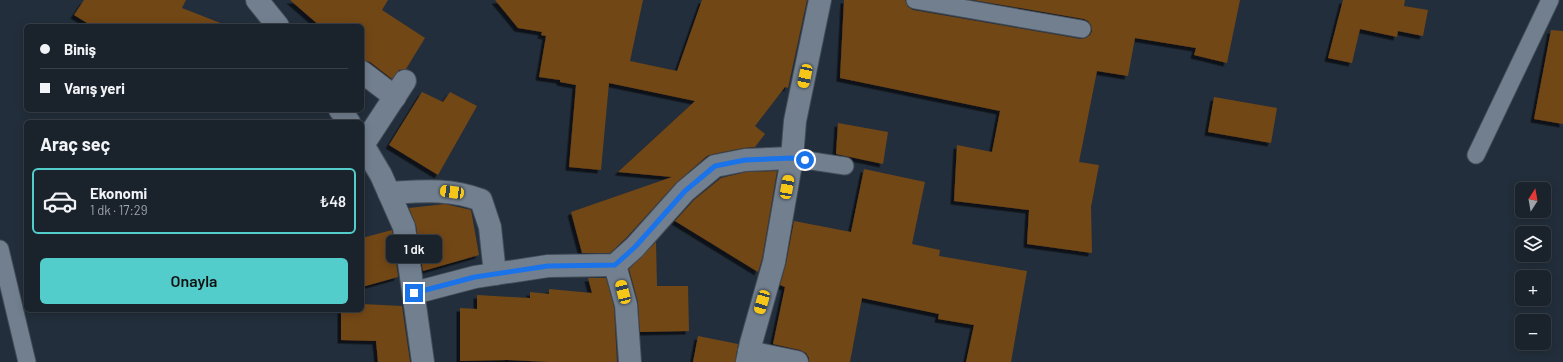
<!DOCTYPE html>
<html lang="tr">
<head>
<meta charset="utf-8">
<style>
  body { margin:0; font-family:Barlow,sans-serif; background:#272f38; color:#f1f3f6; height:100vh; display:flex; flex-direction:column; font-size:15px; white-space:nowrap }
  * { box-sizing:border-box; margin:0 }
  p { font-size:13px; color:#9fa4a9 }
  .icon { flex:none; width:22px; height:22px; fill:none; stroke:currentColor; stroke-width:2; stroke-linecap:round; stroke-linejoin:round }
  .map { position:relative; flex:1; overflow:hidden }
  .sheet { position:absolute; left:24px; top:120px; width:340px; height:192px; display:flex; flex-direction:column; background:#1a222c; border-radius:6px; box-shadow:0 2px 10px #0003,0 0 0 1px #383f48 }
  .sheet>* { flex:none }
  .hud { position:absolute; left:24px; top:24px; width:340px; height:88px; border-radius:6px; box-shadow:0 2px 10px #0003,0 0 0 1px #383f48; display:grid; align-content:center; height:88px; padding:0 16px; background:#1a222c }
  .needle { width:26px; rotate:11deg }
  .buttons { position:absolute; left:1515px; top:182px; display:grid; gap:8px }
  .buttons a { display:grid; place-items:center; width:36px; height:36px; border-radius:6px; background:#1a222c; box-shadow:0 2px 10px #0003,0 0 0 1px #383f48; font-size:20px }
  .end { position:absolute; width:18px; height:18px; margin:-9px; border:5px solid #1a73e8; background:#fff; box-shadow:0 0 0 2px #fff }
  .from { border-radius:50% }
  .bubble { position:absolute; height:28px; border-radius:6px; background:#1a222c; box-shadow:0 2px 10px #0003,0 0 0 1px #383f48; font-size:13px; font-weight:600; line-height:28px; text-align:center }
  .car { position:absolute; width:12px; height:24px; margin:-12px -6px; border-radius:5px; box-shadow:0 0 3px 1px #0007; background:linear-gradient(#f5c518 24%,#345 0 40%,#f5c518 0 76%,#345 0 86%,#f5c518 0) }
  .hud b { display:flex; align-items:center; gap:14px; height:38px; font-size:15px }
  .hud b+b { border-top:1px solid #383f48 }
  .hud i { width:10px; height:10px; background:#f1f3f6 }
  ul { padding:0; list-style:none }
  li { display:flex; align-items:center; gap:12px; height:66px; margin:0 8px 6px; padding:0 8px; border:2px solid transparent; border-radius:6px }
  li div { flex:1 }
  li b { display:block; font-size:15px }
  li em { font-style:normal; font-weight:600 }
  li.on { border-color:#53cdcb }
  li>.icon { width:36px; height:36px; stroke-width:1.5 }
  h2 { padding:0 16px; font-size:18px; line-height:48px }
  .cta { display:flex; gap:8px; margin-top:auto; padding:8px 16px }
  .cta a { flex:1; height:46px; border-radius:6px; background:#53cdcb; color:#111; font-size:16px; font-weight:600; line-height:46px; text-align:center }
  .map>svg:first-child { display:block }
  .building { fill:#724617; filter:url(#shadow) }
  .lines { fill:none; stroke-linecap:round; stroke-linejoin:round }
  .lane-casing { stroke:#434d58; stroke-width:19 }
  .street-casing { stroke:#434d58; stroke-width:24 }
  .secondary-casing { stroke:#434d58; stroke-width:24 }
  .lane { stroke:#727f8f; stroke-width:17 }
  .street { stroke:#727f8f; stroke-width:22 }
  .secondary { stroke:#727f8f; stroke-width:22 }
  .route { stroke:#1a73e8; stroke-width:5 }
</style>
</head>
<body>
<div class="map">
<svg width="1563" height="362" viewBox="0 0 1563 362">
  <defs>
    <filter id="shadow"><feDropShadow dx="-3.5" dy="3.5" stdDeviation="0" flood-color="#0009"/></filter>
  </defs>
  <rect width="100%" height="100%" fill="#222e3b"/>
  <g class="building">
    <path d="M84 0H186L182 8 223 24 222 26H92L74 15Z"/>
    <path d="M290 0H388L382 10 425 38 406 69 399 70 392 79 370 62 362 60V26H320Z"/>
    <path d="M495 0H643L630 61 677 71 702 0H807L788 88 785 87 755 126 765 134 755 147 743 148 713 154 707 156 676 183 626 238 610 253H582L571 212 672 177 618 172 695 101 609 83 601 170 569 167 576 85 560 82V80L539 77 546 36 541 35 542 32 518 28Z"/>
    <path d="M844 0H905L908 7 913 10 1081 39 1086 38 1090 35 1092 31 1091 25 1088 21 1084 19 973 0H1240L1227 63 1194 55 1196 48 1135 38 1128 76 1097 71 1079 162 1099 165 1091 207 1092 253 1027 244 1029 210 954 201 957 145 992 152 1000 111 840 78Z"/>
    <path d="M1343 0H1405L1404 6 1428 10 1423 36 1398 31 1397 37 1360 29 1352 63 1328 58Z"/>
    <path d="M1551 30 1563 31V124L1534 119Z"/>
    <path d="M422 92 443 102 450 92 477 106 438 175 389 145Z"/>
    <path d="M1214 97 1277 108 1271 143 1208 132Z"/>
    <path d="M838 123 888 132 883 164 836 154Z"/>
    <path d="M864 169 925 182 912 244 940 250 939 256 1027 271 1011 362H966L974 325 938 319 939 314 862 298 850 362H809V358L806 353 800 350 773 344 785 287 780 285 786 264 794 221 851 232Z"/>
    <path d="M777 171 762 259 758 272 675 221 694 200 721 178 746 172Z"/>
    <path d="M445 204 471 210 479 255 423 271 416 225 409 208Z"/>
    <path d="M392 230 398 277 362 287V238Z"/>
    <path d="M656 242 657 286H688L689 331 640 332 638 302 629 269Z"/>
    <path d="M588 278H606L614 307 617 362H550L507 360 460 361V308L477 309V295L530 298V292L549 294V289L592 293Z"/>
    <path d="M362 304 402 306 410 362H378L376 341 341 340V310H362Z"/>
    <path d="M698 336 738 344 735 362H693Z"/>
  </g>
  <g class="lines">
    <g class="lane-casing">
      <g id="lane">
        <path d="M915 0 1082 29"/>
        <path d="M1476 155 1550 0"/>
        <path d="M792 158 845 166"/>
        <path d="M0 249 27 362"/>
      </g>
    </g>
    <g class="street-casing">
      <g id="street">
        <path d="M257 0 278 26"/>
        <path d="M362 72 395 97"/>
        <path d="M340 110 349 122"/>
        <path d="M362 143 381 175 404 227 423 362"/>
        <path d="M363 145 405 81"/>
        <path d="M389 193C422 191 450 188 481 200L490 227 495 274"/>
        <path d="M615 265 626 305 630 362"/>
        <path d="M414 293 475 277 548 266 615 265 635 247 685 191 715 166 745 160 792 158"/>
        <path d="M749 352 797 362"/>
      </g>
    </g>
    <g class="secondary-casing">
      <path id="secondary" d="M747 362 751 343 774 262 792 158 795 121 820 0"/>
    </g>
    <use href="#lane" class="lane"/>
    <use href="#street" class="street"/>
    <use href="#secondary" class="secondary"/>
  </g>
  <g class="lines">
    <path class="route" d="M414 293 475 277 548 266 615 265 635 247 685 191 715 166 745 160 792 158 805 160"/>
  </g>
</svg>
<div class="buttons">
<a><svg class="needle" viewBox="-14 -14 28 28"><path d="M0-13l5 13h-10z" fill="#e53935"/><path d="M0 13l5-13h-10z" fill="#9fa4a9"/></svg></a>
<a><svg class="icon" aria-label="layers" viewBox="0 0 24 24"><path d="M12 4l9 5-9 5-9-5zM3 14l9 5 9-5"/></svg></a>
<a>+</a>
<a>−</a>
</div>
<i class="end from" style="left:805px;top:160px"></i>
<i class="end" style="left:414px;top:293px"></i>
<div class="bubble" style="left:386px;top:235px;width:56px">1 dk</div>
<i class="car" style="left:805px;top:76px;rotate:192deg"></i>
<i class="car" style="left:787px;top:187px;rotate:10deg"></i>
<i class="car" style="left:452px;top:192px;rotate:278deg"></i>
<i class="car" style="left:623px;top:292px;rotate:346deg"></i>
<i class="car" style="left:762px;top:302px;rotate:196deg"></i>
<div class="hud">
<b><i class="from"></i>Biniş</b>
<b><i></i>Varış yeri</b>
</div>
<section class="sheet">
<h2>Araç seç</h2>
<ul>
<li class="on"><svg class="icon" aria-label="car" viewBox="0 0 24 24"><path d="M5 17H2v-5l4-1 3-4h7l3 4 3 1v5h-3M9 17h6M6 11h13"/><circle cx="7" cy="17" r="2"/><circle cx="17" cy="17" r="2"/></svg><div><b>Ekonomi</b><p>1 dk · 17:29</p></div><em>₺48</em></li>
</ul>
<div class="cta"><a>Onayla</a></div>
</section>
</div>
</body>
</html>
